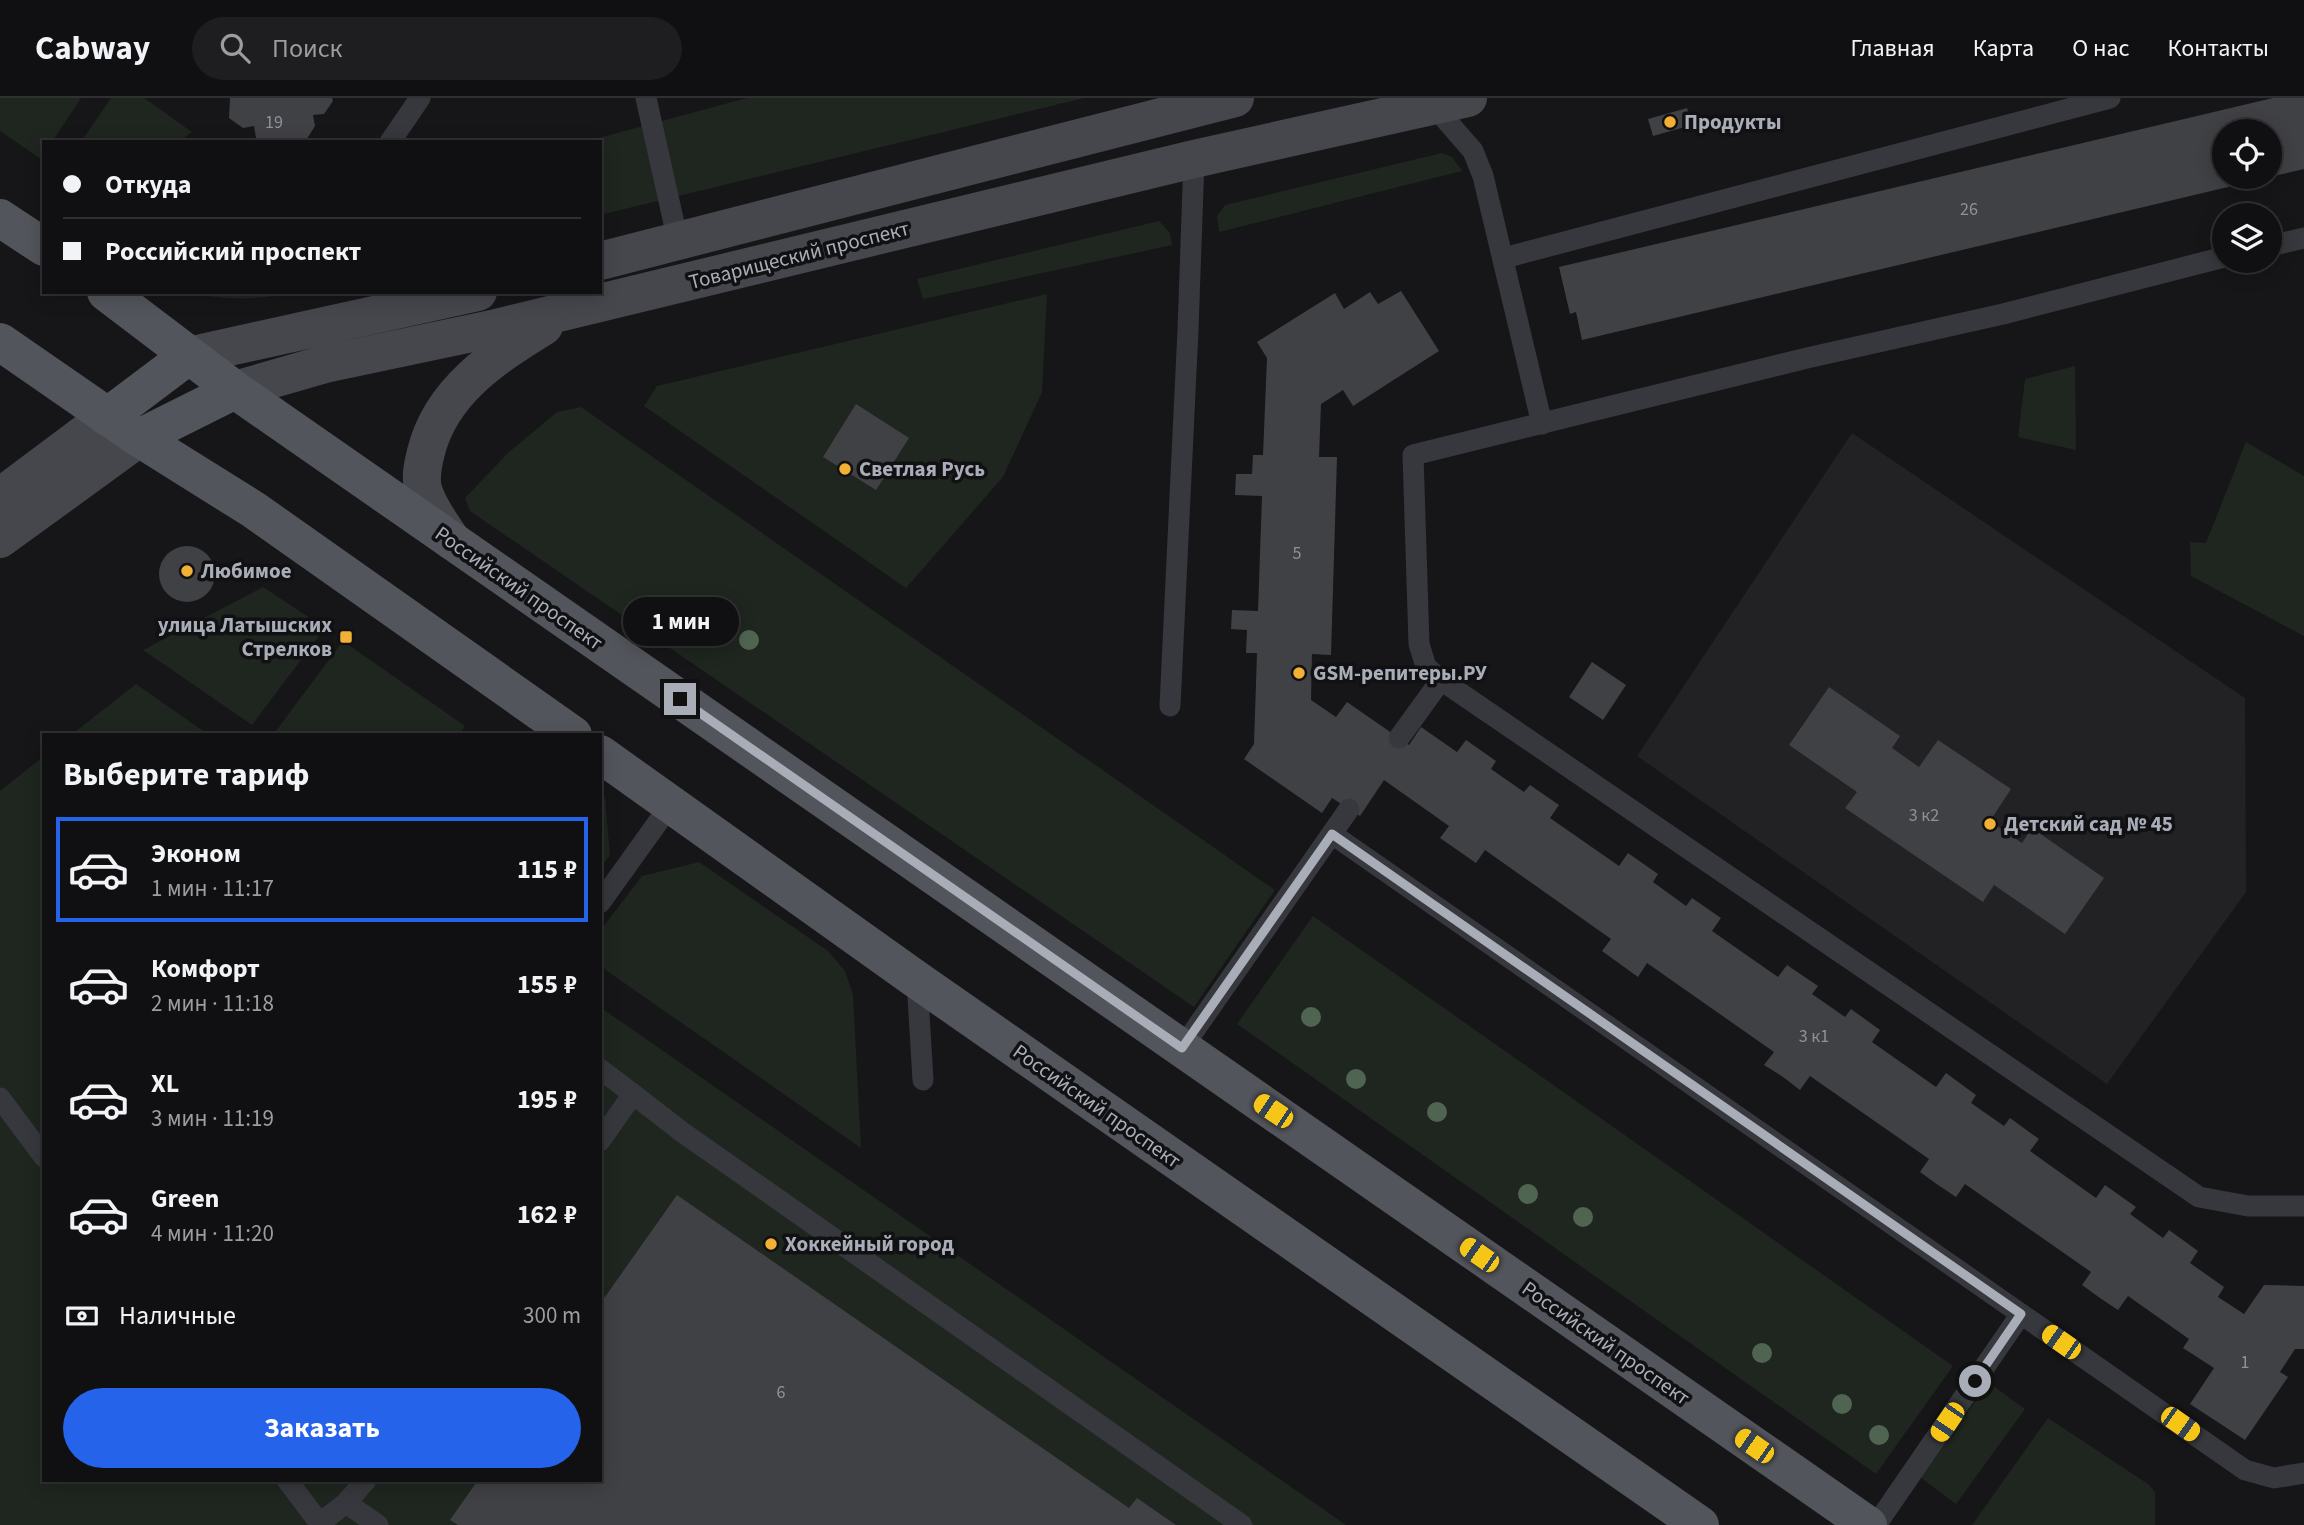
<!DOCTYPE html>
<html lang="ru">
<head>
<meta charset="utf-8">
<style>
  body { margin:0; font-family:"Source Sans 3",sans-serif; background:#1e1e20; color:#f1f3f6; height:100vh; display:flex; flex-direction:column; font-size:26px; white-space:nowrap }
  * { box-sizing:border-box; margin:0 }
  p { font-size:23px; color:#9c9d9f }
  .icon { flex:none; width:38px; height:38px; fill:none; stroke:currentColor; stroke-width:2; stroke-linecap:round; stroke-linejoin:round }
  .map { position:relative; flex:1; overflow:hidden }
  .details { position:absolute; left:42px; top:635px; width:560px; height:749px; display:flex; flex-direction:column; background:#101012; border-radius:0px; box-shadow:0 4px 18px #0003,0 0 0 2px #303032 }
  .details>* { flex:none }
  .banner { position:absolute; left:42px; top:42px; width:560px; height:154px; border-radius:0px; box-shadow:0 4px 18px #0003,0 0 0 2px #303032; display:grid; align-content:center; height:154px; padding:0 21px; background:#101012 }
  .controls { position:absolute; left:2212px; top:21px; display:grid; gap:14px }
  .controls a { display:grid; place-items:center; width:70px; height:70px; border-radius:50%; background:#101012; box-shadow:0 4px 18px #0003,0 0 0 2px #303032; font-size:35px }
  .end { position:absolute; width:32px; height:32px; margin:-16px; border:9px solid #a8adb8; background:#111; box-shadow:0 0 0 4px #111 }
  .from { border-radius:50% }
  .bubble { position:absolute; height:49px; border-radius:24px; background:#101012; box-shadow:0 4px 18px #0003,0 0 0 2px #303032; font-size:23px; font-weight:700; line-height:49px; text-align:center }
  .car { position:absolute; width:21px; height:42px; margin:-21px -10px; border-radius:9px; box-shadow:0 0 5px 2px #0007; background:linear-gradient(#f5c518 24%,#345 0 40%,#f5c518 0 76%,#345 0 86%,#f5c518 0) }
  .banner b { display:flex; align-items:center; gap:24px; height:66px; font-size:26px }
  .banner b+b { border-top:2px solid #303032 }
  .banner i { width:18px; height:18px; background:#f1f3f6 }
  ul { padding:0; list-style:none }
  li { display:flex; align-items:center; gap:21px; height:105px; margin:0 14px 10px; padding:0 7px; border:4px solid transparent; border-radius:0px }
  li div { flex:1 }
  li b { display:block; font-size:26px }
  li em { font-style:normal; font-weight:700 }
  li.on { border-color:#2563eb }
  li>.icon { width:63px; height:63px; stroke-width:1.5 }
  h2 { padding:0 21px; font-size:32px; line-height:84px }
  .pay { display:flex; align-items:center; gap:18px; height:77px; padding:0 21px; font-size:26px }
  .pay p { margin-inline-start:auto }
  .cta { display:flex; gap:14px; margin-top:auto; padding:14px 21px }
  .cta a { flex:1; height:80px; border-radius:42px; background:#2563eb; color:#fff; font-size:28px; font-weight:700; line-height:80px; text-align:center }
  header { display:flex; align-items:center; gap:42px; box-sizing:border-box; height:98px; padding:0 35px; background:#101012; border-bottom:2px solid #303032 }
  header strong { font-size:33px }
  nav { display:flex; gap:38px; margin-inline-start:auto; font-size:24px }
  .search { width:490px; height:63px; background:#1e1e20; display:flex; align-items:center; gap:18px; box-sizing:border-box; padding:0 24px; border-radius:38px; color:#9c9d9f; font-size:26px }
  .map>svg:first-child { display:block }
  .built { fill:#222225 }
  .green { fill:#1e261f }
  .building { fill:#404145 }
  .lines { fill:none; stroke-linecap:round; stroke-linejoin:round }
  .lane { stroke:#37383d; stroke-width:21 }
  .secondary { stroke:#45474d; stroke-width:38 }
  .primary { stroke:#53555c; stroke-width:38 }
  .tree { fill:#506452 }
  .route { stroke:#a8adb8; stroke-width:9 }
  .poi-dot { fill:#f2b134; stroke:#111113; stroke-width:2.5 }
  .labels { text-anchor:middle; stroke-width:7; stroke-linejoin:round; paint-order:stroke }
  .number-label { font-size:18px; fill:#8e929b }
  .poi-label { font-size:21px; font-weight:bold; fill:#a8adb8; stroke:#111113; text-anchor:start }
  .street-label { font-size:21px; fill:#a8adb8; stroke:#111113 }
</style>
</head>
<body>
<header>
<strong>Cabway</strong>
<div class="search"><svg class="icon" aria-label="search" viewBox="0 0 24 24"><circle cx="10" cy="10" r="6"/><path d="M15 15l6 6"/></svg>Поиск</div>
<nav><a>Главная</a><a>Карта</a><a>О нас</a><a>Контакты</a></nav>
</header>
<div class="map">
<svg width="2304" height="1427" viewBox="0 0 2304 1427">
  <rect width="100%" height="100%" fill="#161618"/>
  <path class="built" d="M1852 335 2245 600 2246 794 2107 986 1637 658Z"/>
  <g class="green">
    <path d="M0 0H81L52 44H44V57L41 61 0 33Z"/>
    <path d="M111 0H144L192 34 178 44H81Z"/>
    <path d="M747 0H1084L600 117V44H584Z"/>
    <path d="M1442 55 1452 59 1462 73 1219 134 1217 118 1225 107Z"/>
    <path d="M1159 123 1170 135 1172 147 923 201 917 181Z"/>
    <path d="M185 194H295C259 203 221 202 185 194Z"/>
    <path d="M1047 196 1042 294 1003 379 906 490 644 308 657 288Z"/>
    <path d="M2075 268 2076 352 2018 339 2025 281Z"/>
    <path d="M581 309 1275 792 1194 909 470 413 465 400 508 355 557 314Z"/>
    <path d="M2246 344 2304 378V538L2191 478 2190 444 2206 445Z"/>
    <path d="M263 489 325 530 252 627 143 552Z"/>
    <path d="M343 543 465 628 459 637H273Z"/>
    <path d="M136 586 209 637H71Z"/>
    <path d="M44 658V1382H600V909L1346 1427H0V693Z"/>
    <path d="M600 695 605 699 610 757 600 771Z"/>
    <path d="M699 764 828 853 845 873 853 897 861 1050 600 868V833L642 778Z"/>
    <path d="M1313 818 1953 1268 1876 1376 1237 926Z"/>
    <path d="M1989 1285 2025 1311 1956 1406 1920 1379Z"/>
    <path d="M2048 1320 2148 1386 2155 1394V1427H1972Z"/>
  </g>
  <g class="building">
    <path d="M230 0H332L333 3 324 16 313 17 315 28 305 44H262L256 40 254 28 243 30 229 20Z"/>
    <path d="M2273 0H2304V71L2270 79V33H2224V79L2266 80 1582 242 1576 214 1570 216 1559 169Z"/>
    <path d="M1687 10 1692 27 1653 38 1648 21Z"/>
    <path d="M1401 193 1439 253 1353 308 1343 292 1321 306 1319 359H1337L1331 557 1312 556 1311 602 1336 619 1347 604 1409 647 1421 629 1457 654 1466 642 1496 663 1491 671 1524 694 1530 687 1559 707 1550 720 1619 768 1628 755 1658 776 1653 784 1686 808 1692 800 1721 820 1712 833 1778 879 1787 867 1818 888 1812 896 1845 919 1851 911 1880 932 1872 944 1936 989 1946 975 1976 997 1971 1005 2004 1028 2010 1020 2039 1041 2030 1053 2096 1100 2105 1087 2136 1109 2130 1116 2163 1140 2169 1132 2198 1153 2190 1165 2224 1189 2218 1199 2244 1216 2264 1187 2304 1188V1251H2295L2280 1274 2288 1279 2245 1342 2190 1306 2214 1270 2183 1250 2189 1241 2128 1198 2118 1212 2100 1200 2082 1187 2091 1174 1965 1086 1956 1099 1938 1087 1920 1074 1929 1061 1810 978 1800 992 1783 979 1764 967 1774 954 1647 865 1638 879 1602 853 1611 841 1485 752 1476 765 1440 740 1449 728 1384 682 1360 718 1332 700 1322 715 1244 661 1254 646 1257 555H1246L1247 532 1231 531 1232 512 1258 513 1262 398 1235 397 1236 376H1252L1253 357H1263L1267 260 1257 244 1335 195 1344 211 1370 194 1378 206Z"/>
    <path d="M856 306 909 340 876 392 823 359Z"/>
    <circle cx="187" cy="476" r="28"/>
    <path d="M1592 564 1626 587 1603 622 1569 599Z"/>
    <path d="M1829 589 1900 638 1892 650 1919 669 1938 642 2011 691 1990 723 2022 745 2032 730 2104 780 2065 836 1994 787 1983 804 1845 710 1857 694 1789 647Z"/>
    <path d="M677 1097 1129 1410 1137 1400 1176 1427H458L450 1422 478 1382H600V1206Z"/>
  </g>
  <g class="lines">
    <g class="lane">
      <path d="M646 0 678 143"/>
      <path d="M1433 7 1473 53 1483 78 1542 326"/>
      <path d="M390 44 420 0"/>
      <path d="M2270 148 2304 140"/>
      <path d="M2224 159 2003 216 1807 260 1413 357 1419 546 1426 569 1441 582 2199 1099 2248 1108H2304"/>
      <path d="M1504 160 2110 0"/>
      <path d="M1170 608 1188 232 1194 61"/>
      <path d="M1399 640 1441 582"/>
      <path d="M1332 736 2245 1372 2274 1380 2304 1375"/>
      <path d="M600 805 671 706"/>
      <path d="M917 882 923 982"/>
      <path d="M1182 950 1349 711"/>
      <path d="M600 971 633 996"/>
      <path d="M0 1000 44 1059"/>
      <path d="M600 1043 633 996 682 1034 1242 1427"/>
      <path d="M287 1382 321 1427"/>
      <path d="M346 1405 378 1427"/>
      <path d="M320 1425 346 1405 366 1382"/>
      <path d="M1876 1427 2021 1216"/>
    </g>
    <g class="secondary">
      <path d="M600 163 1235 0"/>
      <path d="M188 258 478 194"/>
      <path d="M235 292 325 266 496 230 1194 61 1468 0"/>
      <path d="M0 399 107 319"/>
      <path d="M0 441 139 340"/>
      <path d="M452 443C442 427 428 410 423 391 420 379 423 366 426 354 441 293 494 259 544 228"/>
    </g>
    <g class="primary">
      <path d="M0 120 44 149"/>
      <path d="M106 194 235 292 1868 1427"/>
      <path d="M0 244 139 340 254 412 573 637"/>
      <path d="M107 319 188 258"/>
      <path d="M139 340 235 292"/>
      <path d="M600 656 917 882 1700 1427"/>
    </g>
  </g>
  <g class="tree">
    <circle cx="749" cy="542" r="10"/>
    <circle cx="1311" cy="919" r="10"/>
    <circle cx="1356" cy="981" r="10"/>
    <circle cx="1437" cy="1014" r="10"/>
    <circle cx="1528" cy="1096" r="10"/>
    <circle cx="1583" cy="1119" r="10"/>
    <circle cx="1762" cy="1255" r="10"/>
    <circle cx="1842" cy="1306" r="10"/>
    <circle cx="1879" cy="1337" r="10"/>
  </g>
  <g class="lines">
    <path class="route" d="M680 601 1182 950 1332 736 2021 1216 1975 1283"/>
  </g>
  <g class="poi-dot">
    <circle cx="1670" cy="24" r="7"/>
    <circle cx="845" cy="371" r="7"/>
    <circle cx="187" cy="473" r="7"/>
    <rect x="339" y="532" width="14" height="14" rx="3.5"/>
    <circle cx="1299" cy="575" r="7"/>
    <circle cx="1990" cy="726" r="7"/>
    <circle cx="771" cy="1146" r="7"/>
  </g>
  <g class="labels">
    <g class="number-label">
      <text x="274" y="30">19</text>
      <text x="1969" y="117">26</text>
      <text x="1297" y="461">5</text>
      <text x="1924" y="723">3 к2</text>
      <text x="1814" y="944">3 к1</text>
      <text x="2245" y="1270">1</text>
      <text x="781" y="1300">6</text>
    </g>
    <g class="poi-label">
      <text x="1684" y="31">Продукты</text>
      <text x="859" y="378">Светлая Русь</text>
      <text x="201" y="480">Любимое</text>
      <text x="332" y="534" text-anchor="end">улица Латышских<tspan x="332" dy="24">Стрелков</tspan></text>
      <text x="1313" y="582">GSM-репитеры.РУ</text>
      <text x="2004" y="733">Детский сад № 45</text>
      <text x="785" y="1153">Хоккейный город</text>
    </g>
    <g class="street-label">
      <text transform="translate(799 157) rotate(-14)" y="7">Товарищеский проспект</text>
      <text transform="translate(519 490) rotate(35)" y="7">Российский проспект</text>
      <text transform="translate(1097 1008) rotate(35)" y="7">Российский проспект</text>
      <text transform="translate(1606 1245) rotate(35)" y="7">Российский проспект</text>
    </g>
  </g>
</svg>
<div class="controls">
<a><svg class="icon" aria-label="locate" viewBox="0 0 24 24"><circle cx="12" cy="12" r="6"/><path d="M12 2v4M12 18v4M2 12h4M18 12h4"/></svg></a>
<a><svg class="icon" aria-label="layers" viewBox="0 0 24 24"><path d="M12 4l9 5-9 5-9-5zM3 14l9 5 9-5"/></svg></a>
</div>
<i class="end from" style="left:1975px;top:1283px"></i>
<i class="end" style="left:680px;top:601px"></i>
<div class="bubble" style="left:623px;top:499px;width:116px">1 мин</div>
<i class="car" style="left:1273px;top:1013px;rotate:304deg"></i>
<i class="car" style="left:1479px;top:1157px;rotate:305deg"></i>
<i class="car" style="left:2061px;top:1244px;rotate:305deg"></i>
<i class="car" style="left:1947px;top:1324px;rotate:214deg"></i>
<i class="car" style="left:2180px;top:1326px;rotate:125deg"></i>
<i class="car" style="left:1754px;top:1348px;rotate:305deg"></i>
<div class="banner">
<b><i class="from"></i>Откуда</b>
<b><i></i>Российский проспект</b>
</div>
<section class="details">
<h2>Выберите тариф</h2>
<ul>
<li class="on"><svg class="icon" aria-label="car" viewBox="0 0 24 24"><path d="M5 17H2v-5l4-1 3-4h7l3 4 3 1v5h-3M9 17h6M6 11h13"/><circle cx="7" cy="17" r="2"/><circle cx="17" cy="17" r="2"/></svg><div><b>Эконом</b><p>1 мин · 11:17</p></div><em>115 ₽</em></li>
<li><svg class="icon" aria-label="car" viewBox="0 0 24 24"><path d="M5 17H2v-5l4-1 3-4h7l3 4 3 1v5h-3M9 17h6M6 11h13"/><circle cx="7" cy="17" r="2"/><circle cx="17" cy="17" r="2"/></svg><div><b>Комфорт</b><p>2 мин · 11:18</p></div><em>155 ₽</em></li>
<li><svg class="icon" aria-label="car" viewBox="0 0 24 24"><path d="M5 17H2v-5l4-1 3-4h7l3 4 3 1v5h-3M9 17h6M6 11h13"/><circle cx="7" cy="17" r="2"/><circle cx="17" cy="17" r="2"/></svg><div><b>XL</b><p>3 мин · 11:19</p></div><em>195 ₽</em></li>
<li><svg class="icon" aria-label="car" viewBox="0 0 24 24"><path d="M5 17H2v-5l4-1 3-4h7l3 4 3 1v5h-3M9 17h6M6 11h13"/><circle cx="7" cy="17" r="2"/><circle cx="17" cy="17" r="2"/></svg><div><b>Green</b><p>4 мин · 11:20</p></div><em>162 ₽</em></li>
</ul>
<div class="pay"><svg class="icon" aria-label="cash" viewBox="0 0 24 24"><path d="M3 7h18v10H3z"/><circle cx="12" cy="12" r="2"/></svg>Наличные<p>300 m</p></div>
<div class="cta"><a>Заказать</a></div>
</section>
</div>
</body>
</html>
